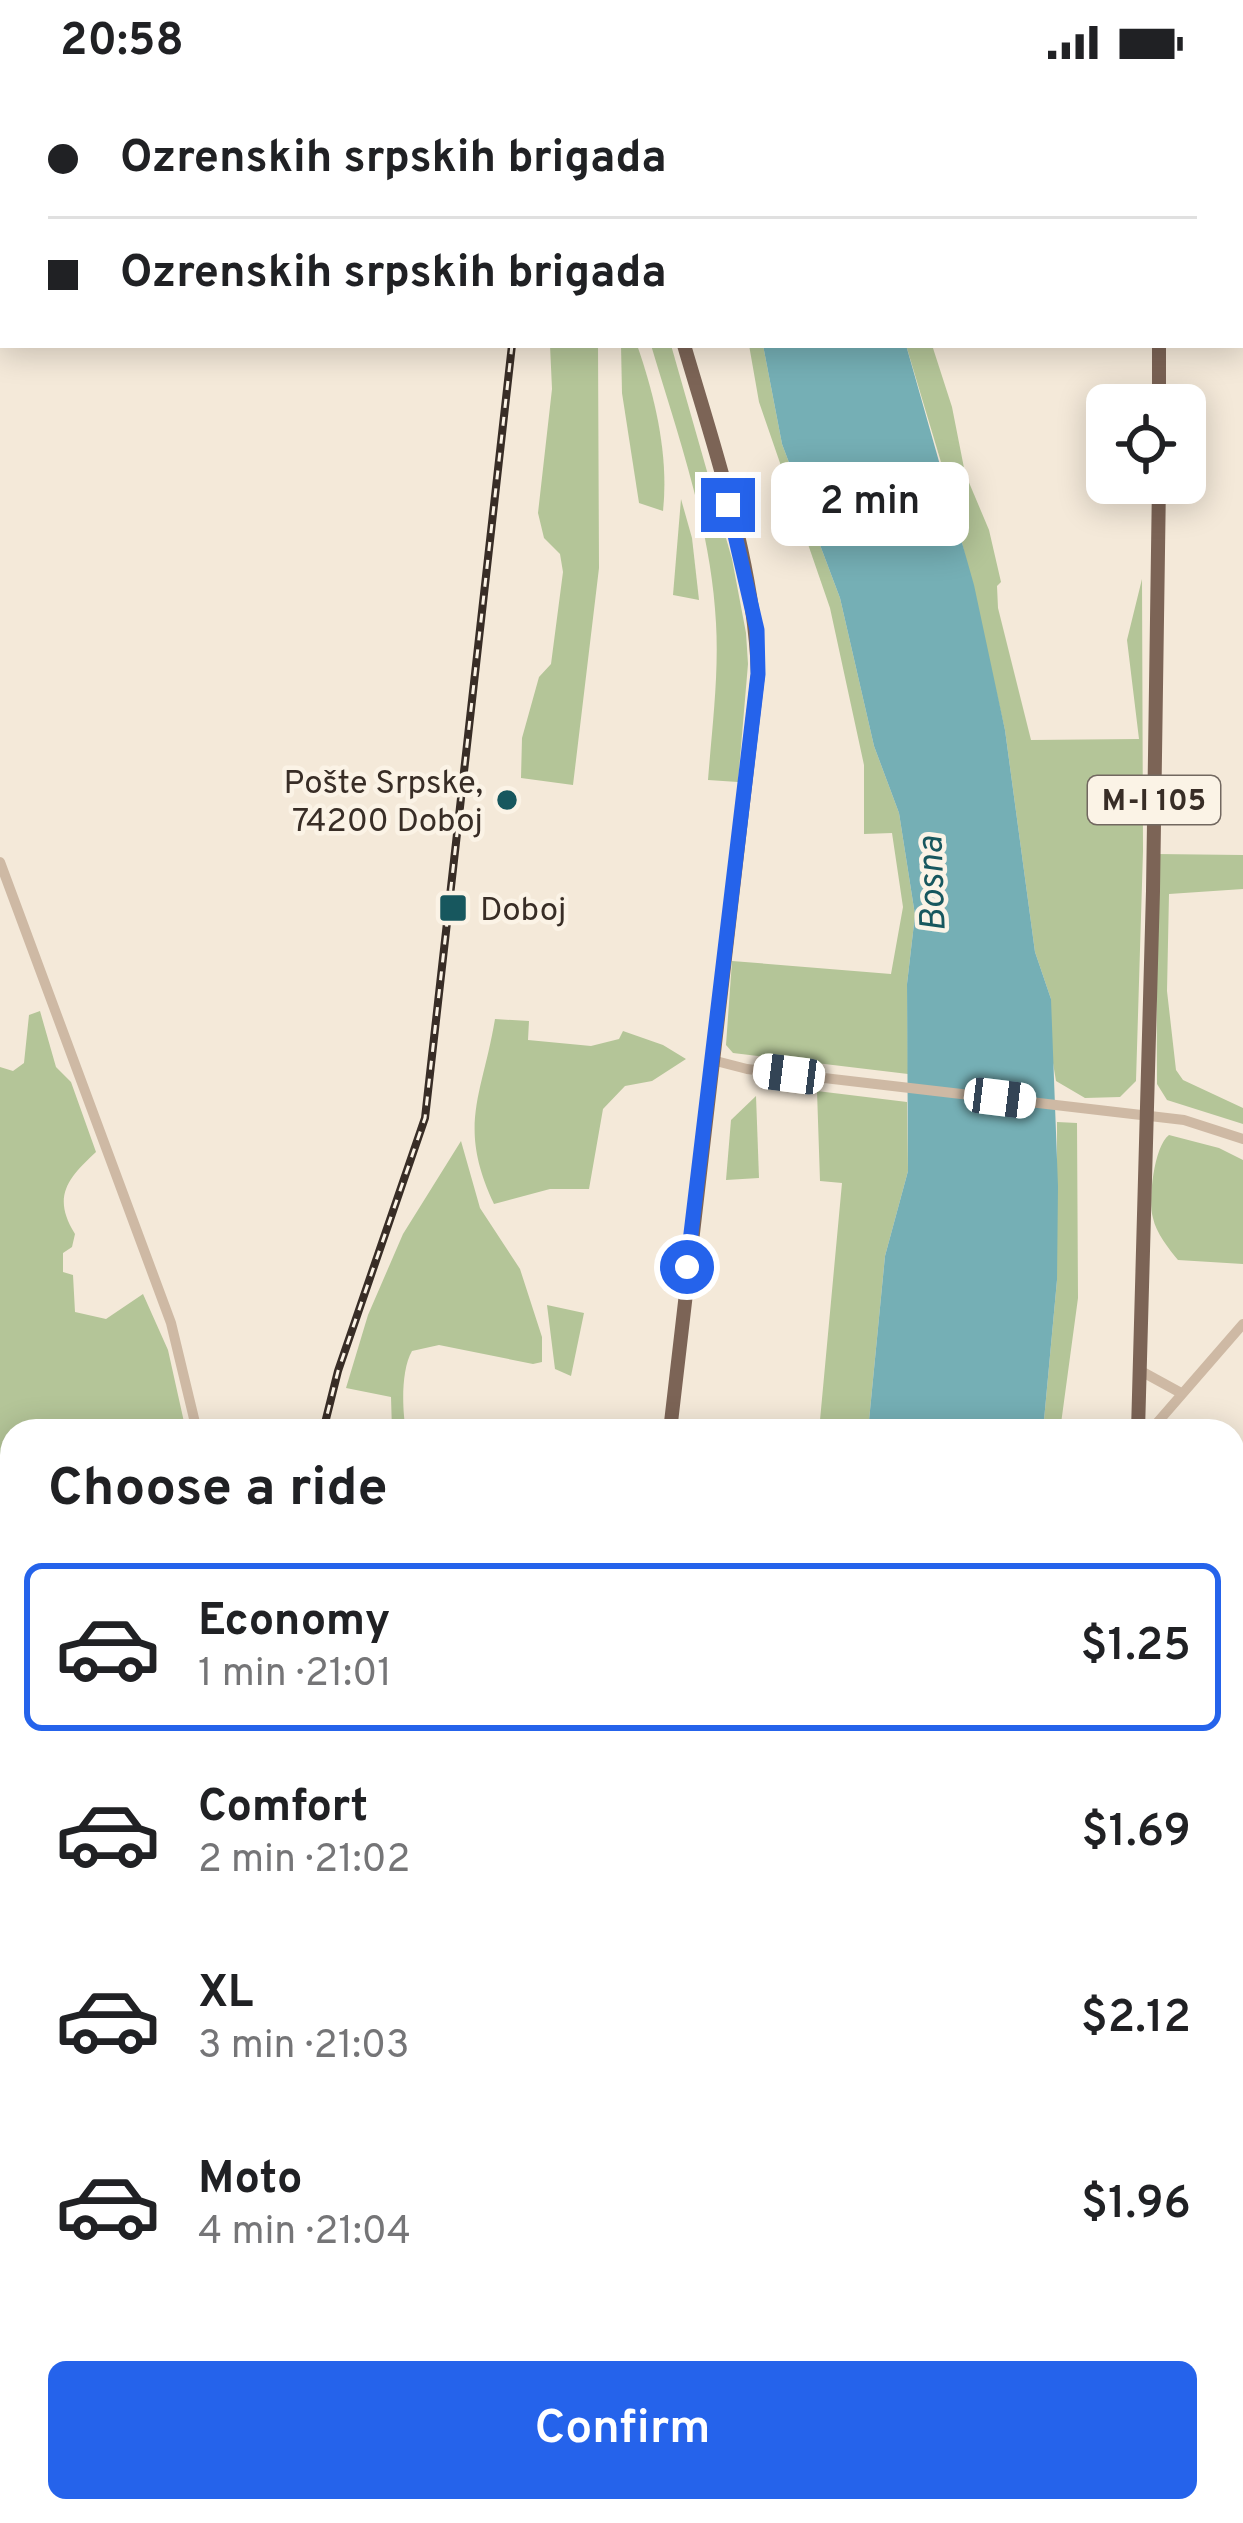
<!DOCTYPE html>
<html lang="en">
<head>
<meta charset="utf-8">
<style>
  body { margin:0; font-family:Overpass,sans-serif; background:#f6f6f6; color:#202124; height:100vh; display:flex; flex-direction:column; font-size:45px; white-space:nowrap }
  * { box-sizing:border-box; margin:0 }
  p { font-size:39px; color:#757577 }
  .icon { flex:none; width:66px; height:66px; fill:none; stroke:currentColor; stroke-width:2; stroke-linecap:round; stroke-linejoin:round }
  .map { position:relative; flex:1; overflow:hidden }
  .details { position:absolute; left:0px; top:1335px; width:1245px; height:1104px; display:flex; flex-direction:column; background:#fff; border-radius:36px 36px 0 0; box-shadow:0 6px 30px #0003 }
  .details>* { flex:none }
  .guide { position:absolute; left:0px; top:0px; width:1245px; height:264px; box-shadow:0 6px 30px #0003; display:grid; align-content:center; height:264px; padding:0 48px; background:#fff }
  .tools { position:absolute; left:1086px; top:300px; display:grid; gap:24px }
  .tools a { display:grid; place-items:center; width:120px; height:120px; border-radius:18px; background:#fff; box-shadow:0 6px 30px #0003; font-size:60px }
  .end { position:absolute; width:54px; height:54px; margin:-27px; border:15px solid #2563eb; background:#fff; box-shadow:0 0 0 6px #fff }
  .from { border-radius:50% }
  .bubble { position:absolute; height:84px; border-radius:18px; background:#fff; box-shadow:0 6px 30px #0003; font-size:39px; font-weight:600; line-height:84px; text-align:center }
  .car { position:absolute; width:36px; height:72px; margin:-36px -18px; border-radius:15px; box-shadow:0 0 9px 3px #0007; background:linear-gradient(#fff 24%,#345 0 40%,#fff 0 76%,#345 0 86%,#fff 0) }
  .guide b { display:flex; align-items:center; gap:42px; height:114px; font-size:45px }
  .guide b+b { border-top:3px solid #e0e0e0 }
  .guide i { width:30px; height:30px; background:#202124 }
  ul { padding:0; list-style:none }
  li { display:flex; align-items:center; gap:36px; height:168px; margin:0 24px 18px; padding:0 24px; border:6px solid transparent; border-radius:18px }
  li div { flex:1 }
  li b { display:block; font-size:45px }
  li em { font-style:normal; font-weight:600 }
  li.selected { border-color:#2563eb }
  li>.icon { width:108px; height:108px; stroke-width:1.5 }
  h2 { padding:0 48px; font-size:54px; line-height:144px }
  .action { display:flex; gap:24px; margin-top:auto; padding:24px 48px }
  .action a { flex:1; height:138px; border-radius:18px; background:#2563eb; color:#fff; font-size:48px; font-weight:600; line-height:138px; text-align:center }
  .status { display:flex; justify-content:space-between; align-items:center; height:84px; padding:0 60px; background:#fff; direction:ltr }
  .status svg { height:33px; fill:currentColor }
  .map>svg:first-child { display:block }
  .green { fill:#b4c598 }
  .water { fill:#75afb5 }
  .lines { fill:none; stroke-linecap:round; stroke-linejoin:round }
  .minor { stroke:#ceb9a4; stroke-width:10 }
  .major { stroke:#7c6456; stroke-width:14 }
  .rail-casing { stroke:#382d26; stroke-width:8 }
  .rail { stroke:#fbf3e6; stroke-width:3; stroke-dasharray:9; stroke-linecap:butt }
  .route { stroke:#2563eb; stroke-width:15 }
  .poi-dot { fill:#17575e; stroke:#fbf3e6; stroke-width:4.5 }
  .labels { text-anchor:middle; stroke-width:9; stroke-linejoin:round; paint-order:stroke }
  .shield { fill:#fbf3e6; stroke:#726860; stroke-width:3 }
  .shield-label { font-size:30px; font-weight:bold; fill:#382d26 }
  .poi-label { font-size:33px; fill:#382d26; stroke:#fbf3e6; text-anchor:end }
  .water-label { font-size:36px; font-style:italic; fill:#17575e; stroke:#fbf3e6 }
</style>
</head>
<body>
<div class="status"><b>20:58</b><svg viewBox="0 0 49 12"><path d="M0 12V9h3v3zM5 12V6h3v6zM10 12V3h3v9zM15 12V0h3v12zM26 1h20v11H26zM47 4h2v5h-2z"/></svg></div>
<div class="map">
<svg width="1243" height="2439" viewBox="0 0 1243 2439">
  <rect width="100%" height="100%" fill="#f4e9d9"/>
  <g class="green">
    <path d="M550 261H598L599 484 573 701 521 694 522 654 539 593 551 580 563 488 560 470 544 454 538 429 552 305Z"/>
    <path d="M621 261H637C655 312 669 372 663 427L639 419 622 309Z"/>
    <path d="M651 261H671L732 475 746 549 748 580 738 698 708 696C712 644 719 591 716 539 711 443 678 352 651 261Z"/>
    <path d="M749 261H763L782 360 840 514 874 662 899 729 915 831 907 900 908 990 733 969 726 961 732 877 891 890 903 823 892 749 864 750V681L830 524 759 318Z"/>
    <path d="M906 261H932L952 323 965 389 989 446 1001 498 997 502 998 524 1031 656 1139 655 1127 556 1142 495 1143 767 1136 997 1120 1013 1085 1014 1056 997 1050 961 1051 915 1035 868 1005 646 952 415Z"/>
    <path d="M681 415 692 454 699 516 673 511Z"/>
    <path d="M1156 770 1243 771V805L1169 810 1167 907 1176 986 1183 996 1243 1024V1040L1167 1016 1157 1000Z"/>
    <path d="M40 927 56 983 71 998 96 1068C67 1095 52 1113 75 1150L72 1163 63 1169V1188L73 1191 75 1228 106 1235 143 1210 168 1266 186 1347H12V1613L0 1617V983L13 987 24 979 29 931Z"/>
    <path d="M495 935 529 937 528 956 591 962 619 955 623 947 663 961 686 975 652 997 625 1002 603 1025 589 1105H550L494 1120C457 1041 482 1013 495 935Z"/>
    <path d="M817 1007 907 1018 908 1087 885 1172 868 1347H819L842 1099 820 1097Z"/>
    <path d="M756 1012 759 1094 726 1096 731 1036Z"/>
    <path d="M1057 1038 1077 1039 1078 1214 1060 1347H1043L1057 1196Z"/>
    <path d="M1169 1051 1219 1064 1243 1076V1180L1178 1176C1169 1165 1156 1149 1153 1134 1148 1116 1154 1062 1169 1051Z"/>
    <path d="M461 1057 480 1124 520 1185 542 1253V1278L533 1280 439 1261 412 1267C401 1286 402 1325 406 1347H392L391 1313 346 1304 368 1231 403 1150Z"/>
    <path d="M547 1221 584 1229 571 1292 555 1285Z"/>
    <path d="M1233 1620 1243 1621V1836L1233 1872Z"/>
    <path d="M12 1890V2067H0V1897Z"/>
    <path d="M1233 1965 1239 1978 1238 2111 1243 2112V2378L1239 2386 1233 2385Z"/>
    <path d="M20 2427H179L178 2439H66Z"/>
  </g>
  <g class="water">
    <path d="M763 261H906L974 501 1005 646 1035 868 1051 915 1058 1102 1057 1196 1043 1347H868L885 1172 908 1087 907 900 915 831 899 729 874 662 840 514 782 360Z"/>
    <path d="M332 2427H501L495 2439H326Z"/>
  </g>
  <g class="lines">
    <g class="minor">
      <path d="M56 0 57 3"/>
      <path d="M294 3V0"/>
      <path d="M0 133 3 134"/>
      <path d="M0 258 3 256"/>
      <path d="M0 778 171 1239 197 1347"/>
      <path d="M712 976 747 985 1184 1036 1243 1055"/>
      <path d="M1139 1286 1181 1309"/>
      <path d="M1150 1347 1243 1240"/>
      <path d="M0 1726 12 1731"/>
      <path d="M0 1831 12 1855"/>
      <path d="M1076 2427 1091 2439"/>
    </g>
    <g class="major">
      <path d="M581 0 583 3"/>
      <path d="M1159 3V0"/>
      <path d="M1159 321V261"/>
      <path d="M670 1347 758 590C754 478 715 367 684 261"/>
      <path d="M1138 1347 1153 807 1159 399"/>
      <path d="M0 2395H12"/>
      <path d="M861 2439 862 2427"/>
    </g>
    <g class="rail-casing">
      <g id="rail">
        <path d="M522 3V0"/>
        <path d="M323 1347 338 1287 425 1034 512 261"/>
        <path d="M0 2245 12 2238"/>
        <path d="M118 2439 122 2427"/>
      </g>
    </g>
    <use href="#rail" class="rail"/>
  </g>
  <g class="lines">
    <path class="route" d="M687 1183 758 590 757 546 728 421"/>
  </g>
  <g class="poi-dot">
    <circle cx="507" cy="716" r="12"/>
    <rect x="438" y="809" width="30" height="30" rx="6"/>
  </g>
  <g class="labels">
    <rect class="shield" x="1088" y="692" width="132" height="48" rx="9"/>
    <g class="shield-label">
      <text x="1154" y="726">M-I 105</text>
    </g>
    <g class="poi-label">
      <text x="483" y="709">Pošte Srpske,<tspan x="483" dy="38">74200 Doboj</tspan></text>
      <text x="480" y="836" text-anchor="start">Doboj</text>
    </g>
    <g class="water-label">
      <text transform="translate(930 800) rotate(-92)" y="13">Bosna</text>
    </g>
  </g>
</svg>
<div class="tools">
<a><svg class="icon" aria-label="locate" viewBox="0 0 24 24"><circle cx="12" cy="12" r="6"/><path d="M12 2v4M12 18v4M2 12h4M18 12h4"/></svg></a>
</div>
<i class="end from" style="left:687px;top:1183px"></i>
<i class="end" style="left:728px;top:421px"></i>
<div class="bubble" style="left:771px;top:378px;width:198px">2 min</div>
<i class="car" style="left:789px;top:990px;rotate:277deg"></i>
<i class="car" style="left:1000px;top:1014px;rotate:97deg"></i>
<div class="guide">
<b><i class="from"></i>Ozrenskih srpskih brigada</b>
<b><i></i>Ozrenskih srpskih brigada</b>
</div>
<section class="details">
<h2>Choose a ride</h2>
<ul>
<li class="selected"><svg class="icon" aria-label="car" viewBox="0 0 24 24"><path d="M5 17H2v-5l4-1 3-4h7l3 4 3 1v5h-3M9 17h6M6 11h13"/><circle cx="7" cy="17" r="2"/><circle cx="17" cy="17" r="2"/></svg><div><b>Economy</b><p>1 min · 21:01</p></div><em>$1.25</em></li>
<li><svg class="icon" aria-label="car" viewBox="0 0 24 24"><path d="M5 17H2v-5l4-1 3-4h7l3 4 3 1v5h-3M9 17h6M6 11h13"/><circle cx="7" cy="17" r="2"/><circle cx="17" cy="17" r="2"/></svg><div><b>Comfort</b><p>2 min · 21:02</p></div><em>$1.69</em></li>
<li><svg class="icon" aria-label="car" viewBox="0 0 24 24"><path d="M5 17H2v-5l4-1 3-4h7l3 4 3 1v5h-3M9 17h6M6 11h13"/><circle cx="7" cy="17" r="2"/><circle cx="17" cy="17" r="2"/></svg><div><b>XL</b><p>3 min · 21:03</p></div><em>$2.12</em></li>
<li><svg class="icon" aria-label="car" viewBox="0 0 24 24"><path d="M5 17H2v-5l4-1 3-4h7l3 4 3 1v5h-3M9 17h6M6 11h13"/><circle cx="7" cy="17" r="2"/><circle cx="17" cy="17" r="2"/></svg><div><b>Moto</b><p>4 min · 21:04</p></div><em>$1.96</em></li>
</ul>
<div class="action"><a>Confirm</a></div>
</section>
</div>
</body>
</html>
